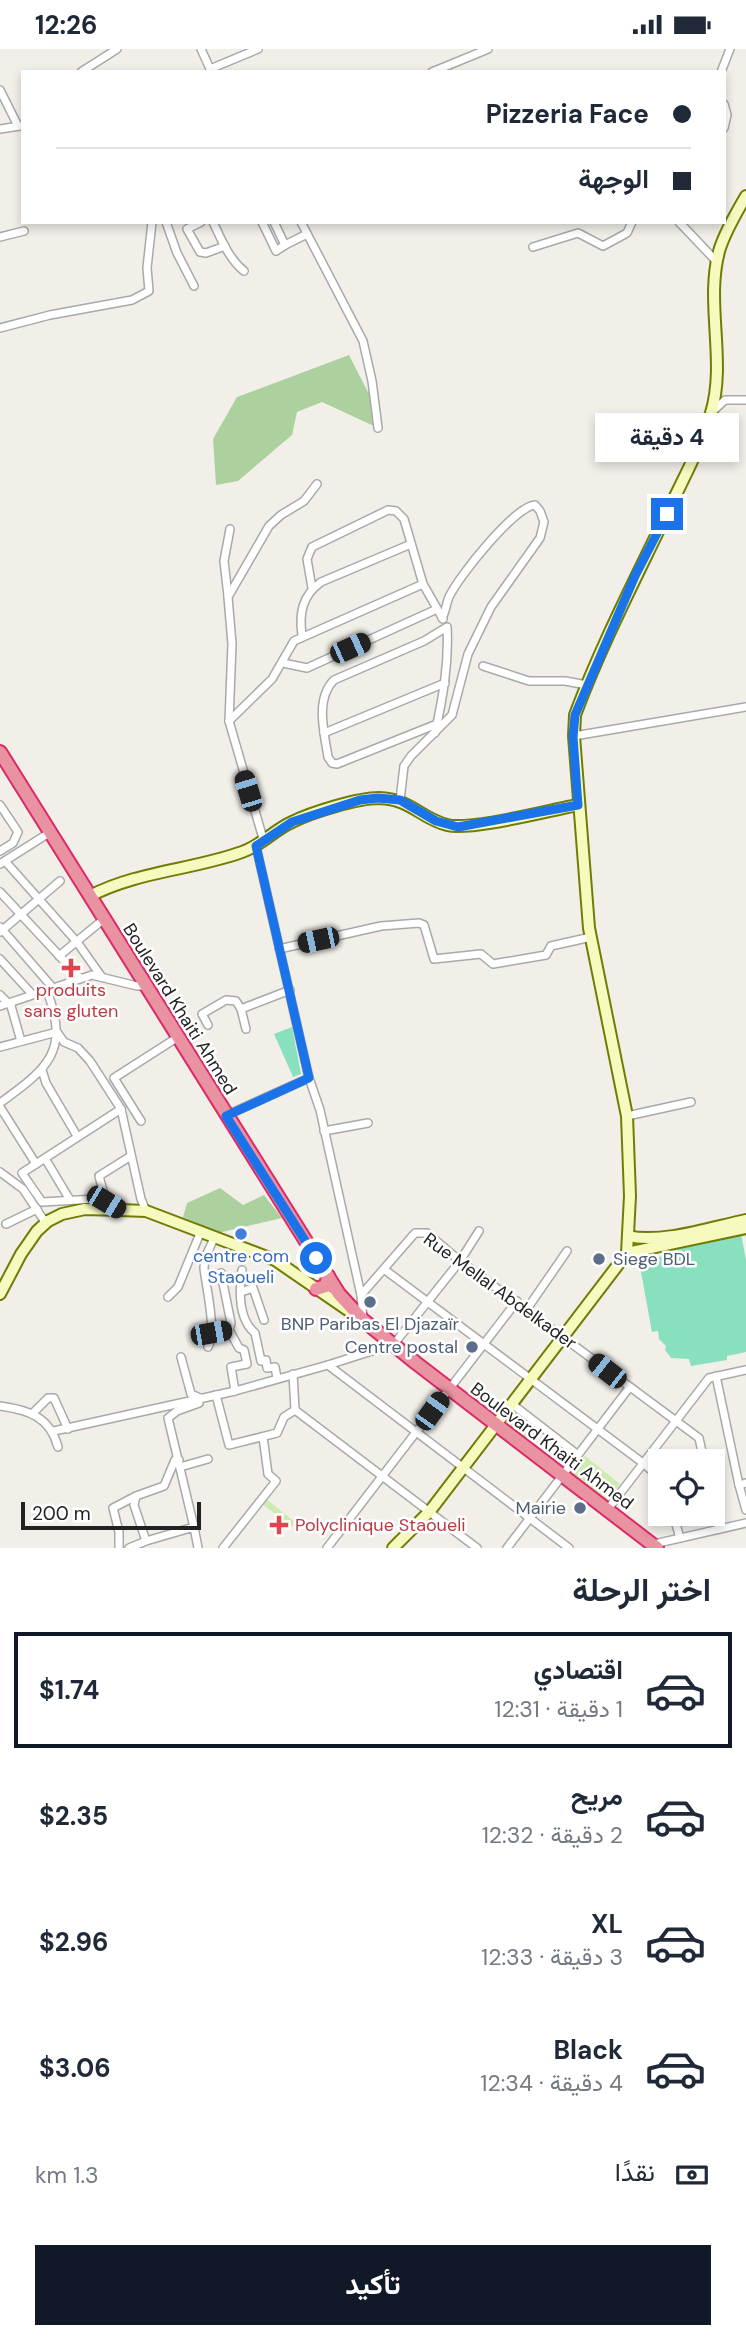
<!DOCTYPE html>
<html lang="ar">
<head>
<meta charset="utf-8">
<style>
  body { margin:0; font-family:"DM Sans",Vazirmatn,sans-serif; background:#f6f6f7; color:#1f2937; direction:rtl; height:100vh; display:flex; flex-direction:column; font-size:26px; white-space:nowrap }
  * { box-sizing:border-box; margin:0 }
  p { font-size:23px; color:#747a83 }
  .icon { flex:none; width:38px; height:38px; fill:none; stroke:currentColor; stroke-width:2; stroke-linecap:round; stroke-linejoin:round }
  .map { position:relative; height:1499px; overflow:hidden; direction:ltr }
  .panel { display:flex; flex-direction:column; background:#fff; flex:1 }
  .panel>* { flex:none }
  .banner { position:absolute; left:21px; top:21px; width:705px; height:154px; border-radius:0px; box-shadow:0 4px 10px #0003; direction:rtl; display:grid; align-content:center; height:154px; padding:0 35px; background:#fff }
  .tools { position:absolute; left:648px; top:1400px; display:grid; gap:14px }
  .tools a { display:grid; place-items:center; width:77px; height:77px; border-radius:0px; background:#fff; box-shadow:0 4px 10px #0003; font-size:35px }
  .scale { position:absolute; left:21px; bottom:18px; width:180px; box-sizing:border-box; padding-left:7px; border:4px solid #222; border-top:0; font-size:19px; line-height:24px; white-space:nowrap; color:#222; -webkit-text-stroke:5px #fff; paint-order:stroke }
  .end { position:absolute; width:32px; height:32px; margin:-16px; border:9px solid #1a73e8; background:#fff; box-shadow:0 0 0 4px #fff }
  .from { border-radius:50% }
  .bubble { position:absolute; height:49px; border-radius:0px; background:#fff; box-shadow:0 4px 10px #0003; font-size:23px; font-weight:700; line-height:49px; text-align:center; direction:rtl }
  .car { position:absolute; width:21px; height:42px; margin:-21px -10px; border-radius:9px; box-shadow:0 0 5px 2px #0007; background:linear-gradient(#222 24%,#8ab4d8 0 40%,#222 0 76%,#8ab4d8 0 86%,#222 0) }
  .banner b { display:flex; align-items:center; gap:24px; height:66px; font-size:26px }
  .banner b+b { border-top:2px solid #e0e1e3 }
  .banner i { width:18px; height:18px; background:#1f2937 }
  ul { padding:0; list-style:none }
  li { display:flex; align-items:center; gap:21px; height:116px; margin:0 14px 10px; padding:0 21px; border:4px solid transparent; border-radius:0px }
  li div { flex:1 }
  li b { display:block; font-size:26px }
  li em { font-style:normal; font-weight:700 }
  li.selected { border-color:#111827 }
  li>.icon { width:63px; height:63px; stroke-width:1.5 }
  h2 { padding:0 35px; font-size:32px; line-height:84px }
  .pay { display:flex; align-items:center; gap:18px; height:77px; padding:0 35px; font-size:26px }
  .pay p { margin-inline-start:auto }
  .cta { display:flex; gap:14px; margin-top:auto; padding:14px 35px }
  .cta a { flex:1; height:80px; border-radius:0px; background:#111827; color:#fff; font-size:28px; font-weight:700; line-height:80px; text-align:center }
  .status { display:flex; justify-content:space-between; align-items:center; height:49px; padding:0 35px; background:#fff; direction:ltr }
  .status svg { height:19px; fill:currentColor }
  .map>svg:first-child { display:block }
  .grass { fill:#cdebb0 }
  .forest { fill:#add19e }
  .pitch { fill:#88e0be }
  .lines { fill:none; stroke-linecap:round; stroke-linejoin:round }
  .street-casing { stroke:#a9a9a9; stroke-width:10 }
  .secondary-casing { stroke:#707d05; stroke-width:14 }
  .highway-casing { stroke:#dc2a67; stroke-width:16 }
  .street { stroke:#fff; stroke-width:7 }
  .secondary { stroke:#f7fabf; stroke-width:10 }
  .highway { stroke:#e892a2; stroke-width:12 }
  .route { stroke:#1a73e8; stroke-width:9 }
  .health-dot { fill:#e0444e; stroke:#fff; stroke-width:2.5 }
  .shop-dot { fill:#3f7fe0; stroke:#fff; stroke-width:2.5 }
  .service-dot { fill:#5c6f8a; stroke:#fff; stroke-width:2.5 }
  .labels { text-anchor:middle; stroke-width:5; stroke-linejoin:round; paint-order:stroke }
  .health-label { font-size:18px; fill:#be3a42; stroke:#fff }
  .street-label { font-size:18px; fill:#222; stroke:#fff }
  .shop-label { font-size:18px; fill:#366cbe; stroke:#fff }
  .service-label { font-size:18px; fill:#4e5e75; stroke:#fff; text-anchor:end }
</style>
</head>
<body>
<div class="status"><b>12:26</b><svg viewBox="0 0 49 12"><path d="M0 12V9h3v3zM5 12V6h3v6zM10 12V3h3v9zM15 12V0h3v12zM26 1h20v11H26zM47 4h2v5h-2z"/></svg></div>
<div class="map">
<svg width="746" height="1499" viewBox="0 0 746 1499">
  <rect width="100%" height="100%" fill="#f2efe9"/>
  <g class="grass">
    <path d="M514 1361 538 1381 527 1394 504 1374Z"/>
    <path d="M585 1407 620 1435 606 1453 571 1425Z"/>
    <path d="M266 1450 295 1473 292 1478 262 1455Z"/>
  </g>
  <g class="forest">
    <path d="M349 306 372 351 376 378 322 353 297 363 292 386 238 432 216 436 213 390 237 348Z"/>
    <path d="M220 1139 243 1156 264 1146 282 1169 218 1184 183 1168 187 1154Z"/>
  </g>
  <g class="pitch">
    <path d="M292 978 301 1025 293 1028 274 985Z"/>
    <path d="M741 1185 746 1211V1303L727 1307V1311L691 1317 689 1310 671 1309 665 1301 666 1297 659 1290 658 1282 652 1283 639 1212 674 1205 673 1199Z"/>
  </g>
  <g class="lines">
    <g class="street-casing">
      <g id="street">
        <path d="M201 0 211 22"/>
        <path d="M210 20 258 0"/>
        <path d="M81 23 117 0"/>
        <path d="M432 23 488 0"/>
        <path d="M721 23 730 0"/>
        <path d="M0 41 18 77"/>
        <path d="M724 55 727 66 724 79"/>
        <path d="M0 80 20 77"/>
        <path d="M166 173 177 204 194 237"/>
        <path d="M201 173 187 180 200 203 206 204 225 197"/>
        <path d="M213 173C221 190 229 210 244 222"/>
        <path d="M262 173 276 202 285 196 274 173"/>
        <path d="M301 173 363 292 372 332 378 379"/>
        <path d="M679 173 717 213"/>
        <path d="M0 188 24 182"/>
        <path d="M285 196 307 185"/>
        <path d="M533 198 578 184 603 197 627 184 632 173"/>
        <path d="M0 279 50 266 132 251 149 242 147 219 152 173"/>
        <path d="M712 363 725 351H746"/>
        <path d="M312 539 307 510 312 498 388 461 396 462 404 470 423 535 443 570"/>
        <path d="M228 547 224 512 230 480"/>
        <path d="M302 586C299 564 302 547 321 533L411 495"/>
        <path d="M283 614 307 619 437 560"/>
        <path d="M483 617 529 632H565L587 636"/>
        <path d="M229 672 272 630 294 592 423 535"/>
        <path d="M324 684 445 634"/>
        <path d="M435 684C443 648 449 614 447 578L424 592 334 631C315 650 324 683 328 708L332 714 337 715 437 675"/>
        <path d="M574 687 746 658"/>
        <path d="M400 751 404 717 411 707 452 666 468 605 491 558 540 489 544 473 540 462 535 456C515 457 458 528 449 548 446 555 446 562 442 569"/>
        <path d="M0 756 18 783 13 794 0 802"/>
        <path d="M264 793 229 672 232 595 228 548 269 477 281 466 304 452 317 435"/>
        <path d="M256 797 309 1029"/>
        <path d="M5 812 77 893 101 927"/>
        <path d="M0 815 49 784"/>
        <path d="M0 843 80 929"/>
        <path d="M0 878 53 939"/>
        <path d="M0 883 60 832"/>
        <path d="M279 900 381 877 419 874 424 876 434 910 481 905 493 915 546 906 551 897 591 888"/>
        <path d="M59 907 104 870"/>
        <path d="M0 910 32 945"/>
        <path d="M0 946 11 957 21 992"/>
        <path d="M0 957 92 926 137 937H145"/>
        <path d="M241 960 290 941"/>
        <path d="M208 976 202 965 226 951 236 952 241 960 246 980"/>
        <path d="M0 998 57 983 64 993 78 999 90 1012 121 1060 141 1150 146 1162"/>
        <path d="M42 1021 46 1034 77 1087"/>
        <path d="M0 1054C48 1019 70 1003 47 942"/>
        <path d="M0 1058 36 1115"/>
        <path d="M227 1066 309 1029 320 1061 361 1246 363 1270"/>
        <path d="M627 1067 691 1053"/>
        <path d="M141 1072 114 1029 178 988"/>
        <path d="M324 1082 368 1074"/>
        <path d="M46 1111 70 1151"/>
        <path d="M0 1123 23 1140 43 1170 48 1172"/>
        <path d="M106 1153 99 1127 131 1107"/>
        <path d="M119 1160 104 1152 96 1150 42 1153 22 1124 121 1060"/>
        <path d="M6 1175 37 1160"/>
        <path d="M242 1221C239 1242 238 1270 255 1284L261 1312 266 1311 267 1319 275 1318 277 1329"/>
        <path d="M385 1221 643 1414 660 1429"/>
        <path d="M221 1224 231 1274 229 1281 239 1299 244 1301 247 1315 231 1318 235 1342"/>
        <path d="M241 1243 253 1239 264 1271"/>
        <path d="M361 1246 415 1184H427L460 1212 699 1389 704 1412"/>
        <path d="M168 1248 178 1238 201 1182"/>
        <path d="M527 1260 567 1202"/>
        <path d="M208 1298C217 1282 206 1238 204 1219L205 1209 215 1187"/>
        <path d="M181 1308 191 1345 200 1349"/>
        <path d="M328 1316 569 1499"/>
        <path d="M293 1325 295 1361 477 1499"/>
        <path d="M716 1327 739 1436 746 1434"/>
        <path d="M216 1346 229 1396 277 1384 284 1368 295 1361"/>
        <path d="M512 1355 578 1406"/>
        <path d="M0 1357C29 1361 50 1368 58 1398"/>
        <path d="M32 1365 48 1349H54L68 1380"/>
        <path d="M54 1382 235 1342 328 1316 394 1295 460 1212 479 1182"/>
        <path d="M179 1411H175L164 1437 136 1447 134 1456 146 1492 194 1478 198 1499"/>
        <path d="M180 1418 208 1410"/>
        <path d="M739 1436 746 1461"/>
        <path d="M712 1451 719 1480"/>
        <path d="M608 1460 709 1329 746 1321"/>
        <path d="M673 1465 680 1489"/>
        <path d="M194 1478 168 1369 177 1362 199 1354 198 1350"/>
        <path d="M654 1495 746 1474"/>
        <path d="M119 1499V1483L113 1459 136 1447"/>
        <path d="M129 1499 146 1492"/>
        <path d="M223 1499 276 1432 268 1425 263 1388"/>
        <path d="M327 1499 517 1252"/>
        <path d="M507 1499 629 1339"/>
      </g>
    </g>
    <g class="secondary-casing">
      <g id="secondary">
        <path d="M90 847C138 822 192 821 242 803 262 796 274 781 292 773 312 763 358 749 379 749 411 750 420 769 447 776 471 782 550 761 578 756"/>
        <path d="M628 1187C662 1195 712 1178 746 1171"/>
        <path d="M627 1204 630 1147 627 1067 589 879 574 687 575 666C601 596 636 529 668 462 683 430 701 398 711 364 727 311 704 252 720 199 726 181 736 164 746 147"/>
        <path d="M627 1204 746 1179"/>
        <path d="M0 1245 21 1205 37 1182 48 1172 62 1165 85 1160 119 1161 146 1162 275 1211 352 1264"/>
        <path d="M393 1499 430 1462 627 1204"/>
      </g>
    </g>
    <g class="highway-casing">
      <g id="highway">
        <path d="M0 703 339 1245 363 1271 416 1314 657 1499"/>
        <path d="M316 1240 326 1237 328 1227"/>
      </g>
    </g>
    <use href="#street" class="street"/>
    <use href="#secondary" class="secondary"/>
    <use href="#highway" class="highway"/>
  </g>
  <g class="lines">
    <path class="route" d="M316 1209 226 1067 309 1029 256 797 292 773 360 751 378 749 400 751 436 772 458 778 578 756 573 688 575 666 635 527 667 465"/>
  </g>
  <g class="health-dot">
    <path d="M67.5 908.5h7v7h7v7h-7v7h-7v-7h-7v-7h7z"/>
    <path d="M275.5 1465.5h7v7h7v7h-7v7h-7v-7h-7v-7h7z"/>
  </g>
  <circle class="shop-dot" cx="241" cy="1185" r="7"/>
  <g class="service-dot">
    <circle cx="599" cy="1210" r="7"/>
    <circle cx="370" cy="1253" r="7"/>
    <circle cx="472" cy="1298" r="7"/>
    <circle cx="580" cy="1459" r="7"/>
  </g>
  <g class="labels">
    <g class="health-label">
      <text x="71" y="947">produits<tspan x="71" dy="21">sans gluten</tspan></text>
      <text x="295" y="1482" text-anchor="start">Polyclinique Staoueli</text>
    </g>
    <g class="street-label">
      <text transform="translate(180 960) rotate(58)" y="6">Boulevard Khaiti Ahmed</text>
      <text transform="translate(500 1242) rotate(36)" y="6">Rue Mellal Abdelkader</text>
      <text transform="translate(552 1397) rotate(37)" y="6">Boulevard Khaiti Ahmed</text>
    </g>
    <g class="shop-label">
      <text x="241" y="1213">centre com<tspan x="241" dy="21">Staoueli</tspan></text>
    </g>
    <g class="service-label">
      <text x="613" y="1216" text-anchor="start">Siege BDL</text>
      <text x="370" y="1281" text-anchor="middle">BNP Paribas El Djazaïr</text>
      <text x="458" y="1304">Centre postal</text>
      <text x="566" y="1465">Mairie</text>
    </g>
  </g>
</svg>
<div class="tools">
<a><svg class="icon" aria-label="locate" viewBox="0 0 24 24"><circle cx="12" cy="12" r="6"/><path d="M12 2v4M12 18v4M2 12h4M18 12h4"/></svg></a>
</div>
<div class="scale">200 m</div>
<i class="end from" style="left:316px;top:1209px"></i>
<i class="end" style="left:667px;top:465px"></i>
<div class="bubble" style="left:595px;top:364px;width:144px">4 دقيقة</div>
<i class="car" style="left:350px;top:599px;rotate:66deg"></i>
<i class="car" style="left:248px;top:742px;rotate:343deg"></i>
<i class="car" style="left:318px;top:891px;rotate:258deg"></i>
<i class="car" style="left:106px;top:1153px;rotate:121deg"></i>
<i class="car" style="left:211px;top:1284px;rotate:80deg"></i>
<i class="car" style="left:607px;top:1322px;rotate:308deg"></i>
<i class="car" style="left:432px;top:1362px;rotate:36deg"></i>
<div class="banner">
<b><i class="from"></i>Pizzeria Face</b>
<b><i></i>الوجهة</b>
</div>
</div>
<section class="panel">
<h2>اختر الرحلة</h2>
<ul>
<li class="selected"><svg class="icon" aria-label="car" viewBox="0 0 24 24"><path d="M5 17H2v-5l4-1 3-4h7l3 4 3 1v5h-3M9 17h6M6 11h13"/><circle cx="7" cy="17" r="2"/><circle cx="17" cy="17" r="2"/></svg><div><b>اقتصادي</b><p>1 دقيقة · 12:31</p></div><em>$1.74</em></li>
<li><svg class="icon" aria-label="car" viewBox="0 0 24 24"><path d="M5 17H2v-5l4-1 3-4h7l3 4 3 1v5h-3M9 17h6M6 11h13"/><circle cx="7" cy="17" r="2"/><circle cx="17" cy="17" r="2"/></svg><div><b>مريح</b><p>2 دقيقة · 12:32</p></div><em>$2.35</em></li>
<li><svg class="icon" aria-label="car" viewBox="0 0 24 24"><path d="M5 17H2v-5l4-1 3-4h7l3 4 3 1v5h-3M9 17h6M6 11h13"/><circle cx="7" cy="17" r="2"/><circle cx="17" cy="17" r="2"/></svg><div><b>XL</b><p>3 دقيقة · 12:33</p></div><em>$2.96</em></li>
<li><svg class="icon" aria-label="car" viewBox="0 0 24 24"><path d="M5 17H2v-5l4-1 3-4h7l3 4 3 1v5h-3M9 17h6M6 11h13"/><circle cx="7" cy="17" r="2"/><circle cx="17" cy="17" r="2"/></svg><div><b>Black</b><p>4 دقيقة · 12:34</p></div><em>$3.06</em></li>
</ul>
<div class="pay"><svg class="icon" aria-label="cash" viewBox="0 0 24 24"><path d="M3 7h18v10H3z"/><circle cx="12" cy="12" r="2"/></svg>نقدًا<p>1.3 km</p></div>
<div class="cta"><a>تأكيد</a></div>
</section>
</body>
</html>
